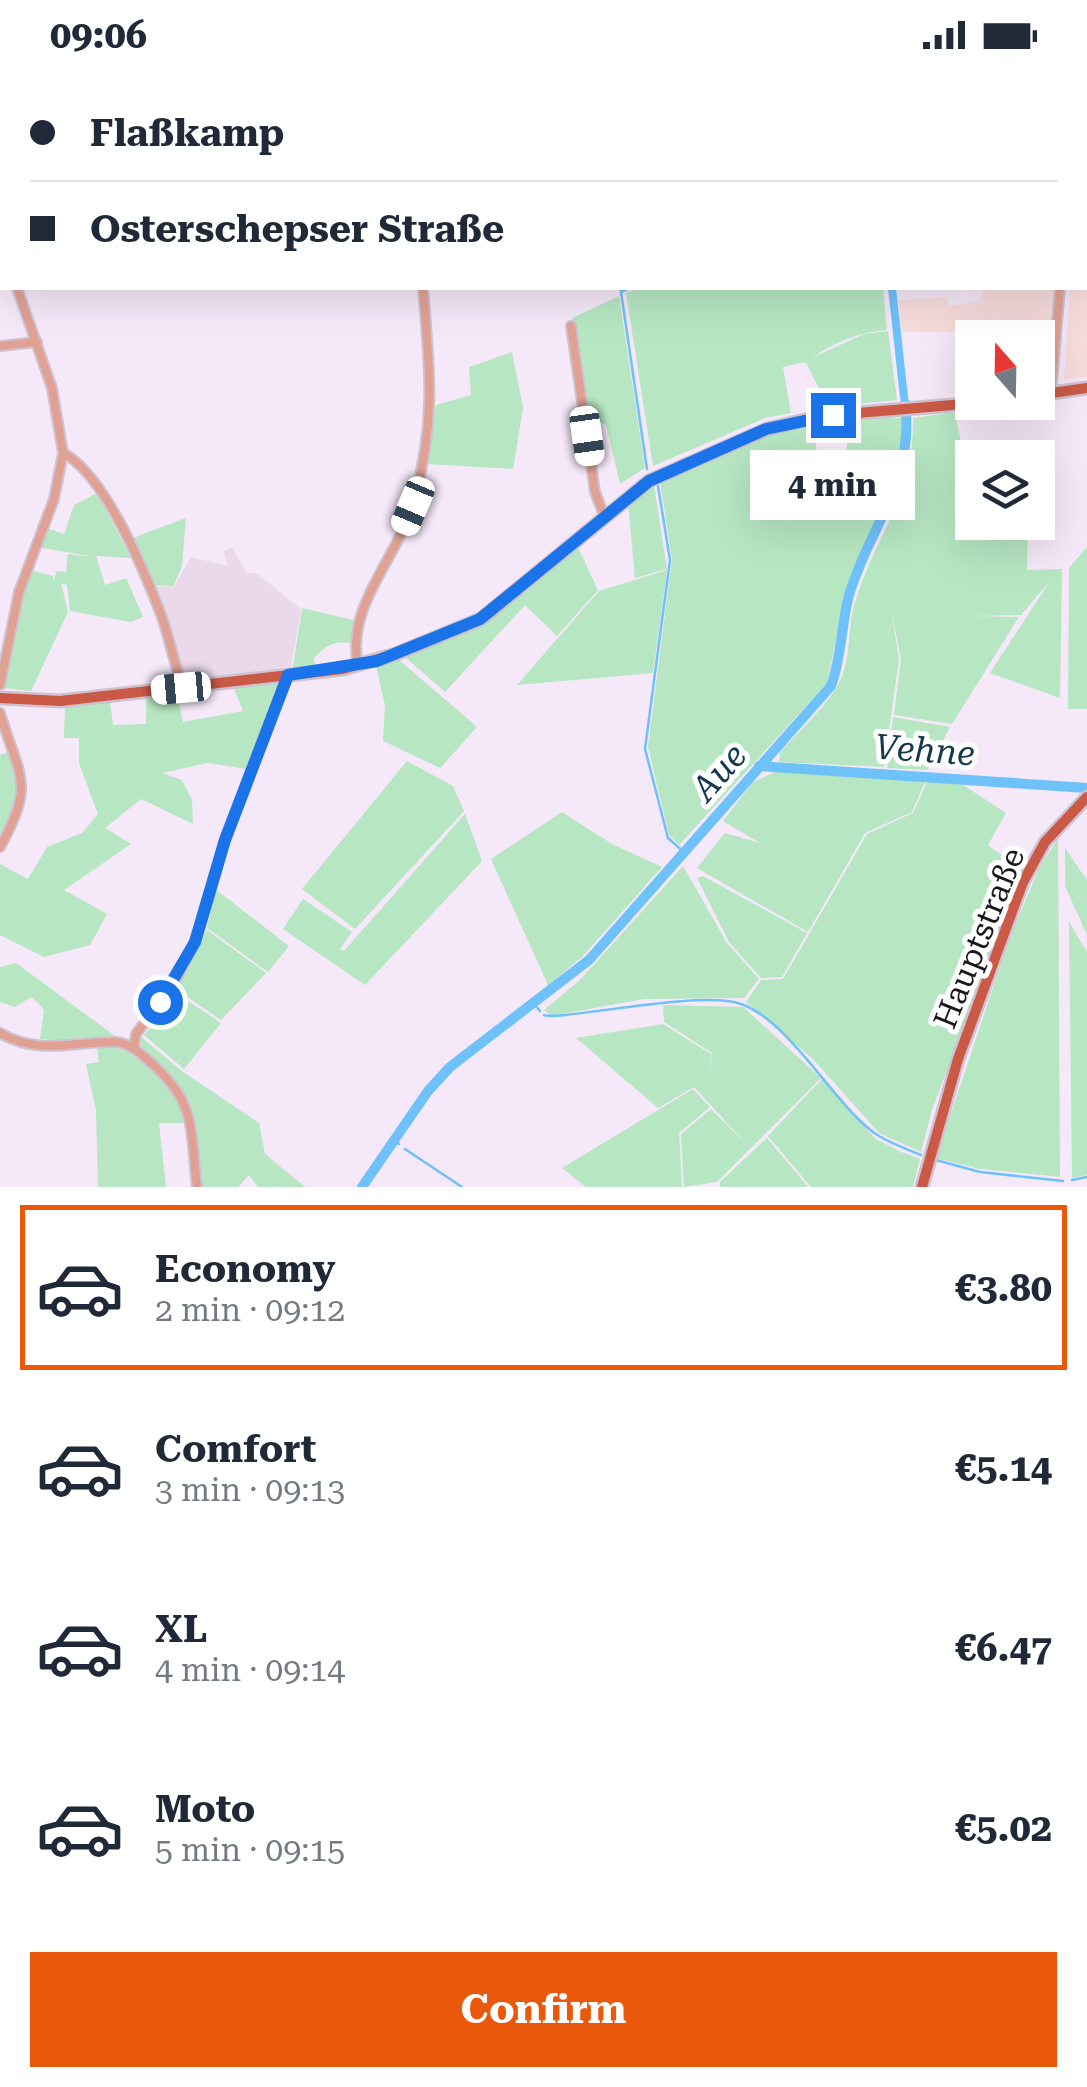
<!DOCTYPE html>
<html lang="en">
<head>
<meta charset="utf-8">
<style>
  body { margin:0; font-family:"Roboto Serif",serif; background:#f6f6f7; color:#1f2937; height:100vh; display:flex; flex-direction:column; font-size:38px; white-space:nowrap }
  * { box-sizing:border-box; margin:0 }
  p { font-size:32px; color:#747a83 }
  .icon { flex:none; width:55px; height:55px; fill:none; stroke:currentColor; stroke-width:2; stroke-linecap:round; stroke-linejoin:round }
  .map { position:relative; height:1117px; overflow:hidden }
  .panel { display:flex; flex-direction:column; background:#fff; flex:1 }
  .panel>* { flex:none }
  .top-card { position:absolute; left:0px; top:0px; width:1088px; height:220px; box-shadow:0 10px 40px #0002; display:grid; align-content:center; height:220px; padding:0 30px; background:#fff }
  .needle { width:65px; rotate:340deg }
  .tools { position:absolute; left:955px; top:250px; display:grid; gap:20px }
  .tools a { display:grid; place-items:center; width:100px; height:100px; border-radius:0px; background:#fff; box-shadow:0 10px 40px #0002; font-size:50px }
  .end { position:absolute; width:45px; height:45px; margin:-22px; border:12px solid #1a73e8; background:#fff; box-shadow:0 0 0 5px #fff }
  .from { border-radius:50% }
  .bubble { position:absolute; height:70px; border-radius:0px; background:#fff; box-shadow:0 10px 40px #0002; font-size:32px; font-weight:700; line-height:70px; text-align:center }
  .car { position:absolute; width:30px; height:60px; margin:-30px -15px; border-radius:12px; box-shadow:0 0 8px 2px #0007; background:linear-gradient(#fff 24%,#345 0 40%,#fff 0 76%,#345 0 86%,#fff 0) }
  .top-card b { display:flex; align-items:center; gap:35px; height:95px; font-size:38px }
  .top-card b+b { border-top:2px solid #e0e1e3 }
  .top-card i { width:25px; height:25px; background:#1f2937 }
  ul { padding:18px 0 0; list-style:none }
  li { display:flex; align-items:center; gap:30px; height:165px; margin:0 20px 15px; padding:0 10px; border:5px solid transparent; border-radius:0px }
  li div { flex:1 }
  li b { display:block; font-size:38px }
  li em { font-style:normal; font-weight:700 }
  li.on { border-color:#ea580c }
  li>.icon { width:90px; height:90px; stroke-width:1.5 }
  .cta { display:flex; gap:20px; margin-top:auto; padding:20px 30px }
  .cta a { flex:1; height:115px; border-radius:0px; background:#ea580c; color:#fff; font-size:40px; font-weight:700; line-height:115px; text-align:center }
  .status { display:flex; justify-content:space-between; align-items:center; height:70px; padding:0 50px; background:#fff; direction:ltr }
  .status svg { height:28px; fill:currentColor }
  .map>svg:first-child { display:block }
  .commercial { fill:#f7dcdc }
  .industrial { fill:#ead9ea }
  .green { fill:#b6e6c2 }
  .water { fill:#6fc1fa }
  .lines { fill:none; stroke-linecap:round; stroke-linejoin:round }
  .stream { stroke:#6fc1fa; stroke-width:2.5 }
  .river { stroke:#6fc1fa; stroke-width:10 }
  .minor-casing { stroke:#cec2d1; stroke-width:12 }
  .major-casing { stroke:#cec2d1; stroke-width:15 }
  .minor { stroke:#e0a193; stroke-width:8 }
  .major { stroke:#ca5945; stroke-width:10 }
  .route { stroke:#1a73e8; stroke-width:12 }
  .labels { text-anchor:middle; stroke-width:10; stroke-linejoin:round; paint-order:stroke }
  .street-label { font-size:32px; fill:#1c171d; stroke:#fff }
  .water-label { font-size:35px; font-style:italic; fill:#14384f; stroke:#fff }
</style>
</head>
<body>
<div class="status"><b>09:06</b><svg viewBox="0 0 49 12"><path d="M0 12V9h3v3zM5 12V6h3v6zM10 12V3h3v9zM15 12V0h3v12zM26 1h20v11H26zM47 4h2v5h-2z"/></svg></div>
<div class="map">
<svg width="1087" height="1117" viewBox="0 0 1087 1117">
  <rect width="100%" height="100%" fill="#f5e8f8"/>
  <g class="commercial">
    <path d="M1087 123V307L1064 310 1070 218H1085Z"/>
    <path d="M983 218H1056L1048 302 1038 304V268H972V298L960 299 955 262H902L898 230 946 227 949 236 980 231Z"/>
  </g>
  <path class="industrial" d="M232 477 246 502 258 504 301 539 291 597 182 610 154 521 157 516 173 518 191 487 227 496 224 481Z"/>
  <g class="green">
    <path d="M638 218H883L887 260C860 262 834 272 812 288L864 264 888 261 897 330 828 337 806 292 783 297 791 343 765 348 653 396 626 223Z"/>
    <path d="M619 226 645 398 620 414 606 355 589 348 572 248Z"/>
    <path d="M512 282 523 338 513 399 427 394 436 335 471 325 469 297Z"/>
    <path d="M955 342 962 378 1001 373 1009 387 972 388V452L1028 453 1027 500 1062 499 1060 628 990 603 1050 511 1021 545 970 546 1019 547 952 654 894 645 901 589 891 539 899 589 884 697 779 692 780 682C798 662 822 641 836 618 853 592 846 558 856 529 878 459 914 428 913 348Z"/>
    <path d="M850 348H901L902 382 892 418 847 518 827 613 679 775 669 765 648 677 672 489 660 411 767 365 813 353 820 403H844Z"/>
    <path d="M654 415 667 499 635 508 628 432Z"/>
    <path d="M97 423 131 488 96 486 105 515 126 508 143 547 130 552 70 541 67 515 61 513 68 542 31 621 4 618 29 500 53 506V511L57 501 66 502 68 484 95 487 37 477 44 457 64 464 74 435Z"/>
    <path d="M186 448 182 496 173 517 157 515 154 521 130 469Z"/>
    <path d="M577 475 598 520 557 566 525 535 445 622 404 586 499 541Z"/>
    <path d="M1087 477V639H1068L1069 498Z"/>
    <path d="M667 500 653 603 517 615 599 521Z"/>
    <path d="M302 538 357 551 353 574C335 569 326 576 314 588L315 597H293Z"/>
    <path d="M398 589 477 657 440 698 383 671 385 635 376 596Z"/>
    <path d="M282 610 247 699 207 693 162 703 182 710 192 730 193 754 141 729 105 758 131 774 64 820 107 844 90 875 44 887 0 865V794L28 809 47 777 82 763 98 744 79 693V668H64L65 636 110 631 113 655 146 654V626L177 623 183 652 243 641 233 616Z"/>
    <path d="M893 647 950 657 928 700 887 698Z"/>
    <path d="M11 681C21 715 18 736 0 767V685Z"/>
    <path d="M407 691 453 716 464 741 355 859 302 819Z"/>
    <path d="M778 701 926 710 912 742 865 763 808 862 697 798 725 763 760 773 723 751 753 712Z"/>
    <path d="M928 710 963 715 1006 743 988 775 1008 790H1026L932 1040 921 1082 879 1063 814 990 746 932 761 910 783 909 867 764 913 743Z"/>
    <path d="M562 742 612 774 662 797 583 886 548 915 491 789Z"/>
    <path d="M465 744 482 791 365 915 283 859 303 829 352 862 340 879 344 881Z"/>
    <path d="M1058 768 1060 1107 980 1099 936 1088 1008 873 1039 798Z"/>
    <path d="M1065 778 1087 810V865L1065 816Z"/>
    <path d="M683 796 727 873 759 909 744 928 644 929 551 946 544 940 580 910Z"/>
    <path d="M703 806 807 863 782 907 761 908 729 872 697 808Z"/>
    <path d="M215 819 289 876 268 902 207 858Z"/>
    <path d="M1069 852 1087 882V1105L1072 1108Z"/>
    <path d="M207 860 266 903 221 950 176 919Z"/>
    <path d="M16 893 115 966 78 971 40 969 44 940 32 927 14 937 0 932V897Z"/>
    <path d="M176 923 221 953 184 999 144 965Z"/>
    <path d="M663 935 743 937 821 1008 717 1112 684 1117 681 1064 711 1039 748 1076 694 1017 658 1038 576 968 663 954 711 984 710 1009 712 983 664 952Z"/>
    <path d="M140 966 183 1002 259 1053 265 1084 305 1117H258L249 1105 238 1117H203C193 1039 203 1032 141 977Z"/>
    <path d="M114 976C145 984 183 1019 183 1053H159L166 1117H98L96 1040 86 994 99 992 97 977Z"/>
    <path d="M822 1009 876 1069 901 1082 899 1085 903 1082 920 1089 913 1117H811L768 1066Z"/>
    <path d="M693 1019 710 1037 679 1063 682 1117H586L562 1098Z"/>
    <path d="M767 1068 808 1117H720V1112Z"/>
  </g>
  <path class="water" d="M888 218H896L909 336H903L900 327Z"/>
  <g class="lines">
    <g class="stream">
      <path d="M547 0 548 2"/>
      <path d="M892 2 895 0"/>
      <path d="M1085 51 1087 49"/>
      <path d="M620 218 621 222 630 218"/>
      <path d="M621 222 647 399"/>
      <path d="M658 416 670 490 645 679 668 768 685 783"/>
      <path d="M535 935 540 941"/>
      <path d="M544 945C555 952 700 919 741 934 791 951 837 1040 879 1066 892 1074 907 1079 921 1085"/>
      <path d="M394 1071 399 1074"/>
      <path d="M405 1079 462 1117"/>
      <path d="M936 1090 980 1102 1063 1111"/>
      <path d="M1072 1110 1087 1107"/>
    </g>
    <g class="river">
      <path d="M845 0 847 2"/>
      <path d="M759 696 1087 718"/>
      <path d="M362 1117 428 1021 450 997 589 890 831 616C842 586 841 555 849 525 870 455 915 412 905 333"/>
    </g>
    <g class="minor-casing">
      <g id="minor">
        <path d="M348 0 350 2"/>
        <path d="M1085 82H1087"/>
        <path d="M0 172 2 179"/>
        <path d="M571 256 595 422 604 445"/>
        <path d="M0 276 37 272"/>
        <path d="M1051 323 1060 218"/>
        <path d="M63 383C105 405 143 498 160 542 170 567 173 594 184 618"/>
        <path d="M358 596C345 535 399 487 414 431 436 350 430 300 423 218"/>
        <path d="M0 615 19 522 54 429 63 383 52 318 17 218"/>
        <path d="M0 643C19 707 36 713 0 777"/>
        <path d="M0 963C39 986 74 971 115 972 129 973 139 982 149 991 197 1032 190 1058 197 1117"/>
        <path d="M134 978 136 964 173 915 195 872 225 769 288 605"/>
      </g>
    </g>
    <g class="major-casing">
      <g id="major">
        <path d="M1038 325 1087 318"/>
        <path d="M0 628 60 631 343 599 396 584 481 549 649 411 767 359 822 346 988 332"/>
        <path d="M922 1117 958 989 1023 812 1045 772 1087 727"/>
      </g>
    </g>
    <use href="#minor" class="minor"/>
    <use href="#major" class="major"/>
  </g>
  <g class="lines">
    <path class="route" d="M160 932 195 872 225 770 288 605 377 591 480 549 649 411 766 359 833 345"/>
  </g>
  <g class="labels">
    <g class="street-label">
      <text transform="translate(979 868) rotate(-68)" y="11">Hauptstraße</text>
    </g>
    <g class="water-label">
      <text transform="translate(925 680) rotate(4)" y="12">Vehne</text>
      <text transform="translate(719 702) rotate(-49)" y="12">Aue</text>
    </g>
  </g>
</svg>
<div class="tools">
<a><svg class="needle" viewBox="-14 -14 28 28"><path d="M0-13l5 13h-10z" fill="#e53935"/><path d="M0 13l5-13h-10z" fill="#747a83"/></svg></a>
<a><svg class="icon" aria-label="layers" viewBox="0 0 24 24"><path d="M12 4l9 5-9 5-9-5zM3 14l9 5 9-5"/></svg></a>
</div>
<i class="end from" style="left:160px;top:932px"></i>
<i class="end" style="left:833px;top:345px"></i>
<div class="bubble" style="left:750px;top:380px;width:165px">4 min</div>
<i class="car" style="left:587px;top:366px;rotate:172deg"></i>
<i class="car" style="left:413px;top:436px;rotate:203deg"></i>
<i class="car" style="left:181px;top:618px;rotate:265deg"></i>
<div class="top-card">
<b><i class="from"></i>Flaßkamp</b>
<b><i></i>Osterschepser Straße</b>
</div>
</div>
<section class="panel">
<ul>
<li class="on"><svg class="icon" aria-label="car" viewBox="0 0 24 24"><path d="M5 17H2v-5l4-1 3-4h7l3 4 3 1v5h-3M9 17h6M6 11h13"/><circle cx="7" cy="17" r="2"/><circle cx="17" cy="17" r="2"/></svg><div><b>Economy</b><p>2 min · 09:12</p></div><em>€3.80</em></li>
<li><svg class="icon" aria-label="car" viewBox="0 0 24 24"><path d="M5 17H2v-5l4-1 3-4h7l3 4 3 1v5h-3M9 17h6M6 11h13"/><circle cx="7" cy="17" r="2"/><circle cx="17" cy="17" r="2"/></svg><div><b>Comfort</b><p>3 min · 09:13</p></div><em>€5.14</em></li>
<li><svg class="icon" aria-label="car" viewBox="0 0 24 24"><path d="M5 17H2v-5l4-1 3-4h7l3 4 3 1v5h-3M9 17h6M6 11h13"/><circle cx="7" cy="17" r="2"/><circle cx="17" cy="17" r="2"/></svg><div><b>XL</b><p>4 min · 09:14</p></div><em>€6.47</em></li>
<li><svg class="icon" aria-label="car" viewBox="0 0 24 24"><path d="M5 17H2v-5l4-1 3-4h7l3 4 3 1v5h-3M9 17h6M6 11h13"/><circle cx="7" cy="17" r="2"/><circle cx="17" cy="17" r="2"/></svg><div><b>Moto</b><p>5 min · 09:15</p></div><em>€5.02</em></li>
</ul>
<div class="cta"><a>Confirm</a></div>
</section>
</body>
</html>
